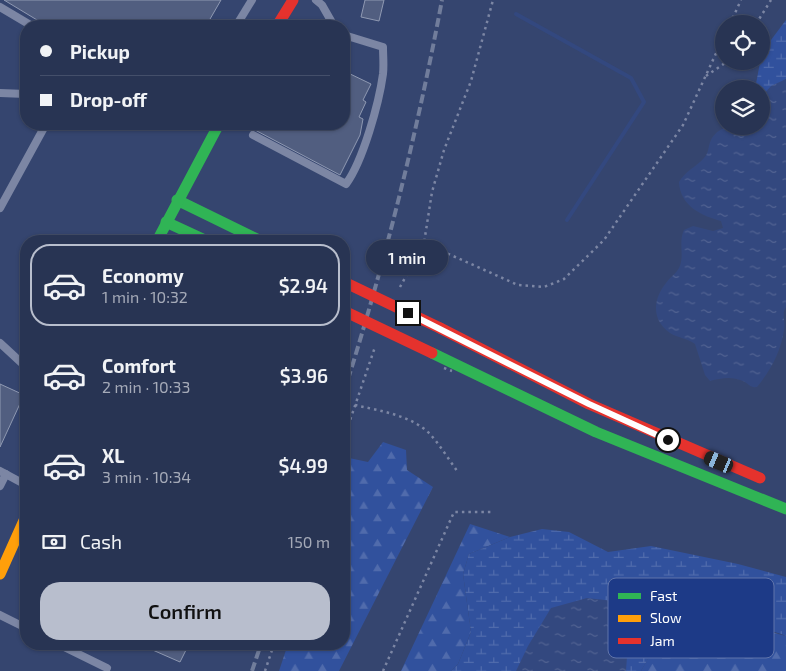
<!DOCTYPE html>
<html lang="en">
<head>
<meta charset="utf-8">
<style>
  body { margin:0; font-family:"Exo 2",sans-serif; background:#343f5d; color:#f1f3f6; height:100vh; display:flex; flex-direction:column; font-size:19px; white-space:nowrap }
  * { box-sizing:border-box; margin:0 }
  p { font-size:16px; color:#a5aab8 }
  .icon { flex:none; width:28px; height:28px; fill:none; stroke:currentColor; stroke-width:2; stroke-linecap:round; stroke-linejoin:round }
  .map { position:relative; flex:1; overflow:hidden }
  .drawer { position:absolute; left:20px; top:235px; width:330px; height:415px; display:flex; flex-direction:column; background:#283453; border-radius:20px; box-shadow:0 1px 4px #0004,0 0 0 1px #444f6a }
  .drawer>* { flex:none }
  .banner { position:absolute; left:20px; top:20px; width:330px; height:110px; border-radius:20px; box-shadow:0 1px 4px #0004,0 0 0 1px #444f6a; display:grid; align-content:center; height:110px; padding:0 20px; background:#283453 }
  .fabs { position:absolute; left:715px; top:15px; display:grid; gap:10px }
  .fabs a { display:grid; place-items:center; width:55px; height:55px; border-radius:50%; background:#283453; box-shadow:0 1px 4px #0004,0 0 0 1px #444f6a; font-size:25px }
  .end { position:absolute; width:22px; height:22px; margin:-11px; border:6px solid #fff; background:#111; box-shadow:0 0 0 2px #111 }
  .from { border-radius:50% }
  .bubble { position:absolute; height:35px; border-radius:18px; background:#283453; box-shadow:0 1px 4px #0004,0 0 0 1px #444f6a; font-size:16px; font-weight:600; line-height:35px; text-align:center }
  .car { position:absolute; width:15px; height:30px; margin:-15px -8px; border-radius:6px; box-shadow:0 0 4px 1px #0007; background:linear-gradient(#222 24%,#8ab4d8 0 40%,#222 0 76%,#8ab4d8 0 86%,#222 0) }
  .banner b { display:flex; align-items:center; gap:18px; height:48px; font-size:19px }
  .banner b+b { border-top:1px solid #444f6a }
  .banner i { width:12px; height:12px; background:#f1f3f6 }
  ul { padding:9px 0 0; list-style:none }
  li { display:flex; align-items:center; gap:15px; height:82px; margin:0 10px 8px; padding:0 10px; border:2px solid transparent; border-radius:20px }
  li div { flex:1 }
  li b { display:block; font-size:19px }
  li em { font-style:normal; font-weight:600 }
  li.current { border-color:#b8becd }
  li>.icon { width:45px; height:45px; stroke-width:1.5 }
  .pay { display:flex; align-items:center; gap:12px; height:55px; padding:0 20px; font-size:19px }
  .pay p { margin-inline-start:auto }
  .cta { display:flex; gap:10px; margin-top:auto; padding:10px 20px }
  .cta a { flex:1; height:58px; border-radius:20px; background:#b8becd; color:#111; font-size:20px; font-weight:600; line-height:58px; text-align:center }
  .map>svg:first-child { display:block }
  .forest { fill:url(#forest-firs) }
  .wetland { fill:url(#wetland-marsh) }
  .water { fill:url(#water-ripples) }
  .lines { fill:none; stroke-linecap:round; stroke-linejoin:round }
  .stream { stroke:#33487f; stroke-width:4 }
  .building { fill:#515e80; stroke:#8f99b2 }
  .path { stroke:#7c86a4; stroke-width:2.5; stroke-dasharray:2.5 4; stroke-linecap:butt }
  .lane { stroke:#7c86a4; stroke-width:8 }
  .fast { stroke:#30b455; stroke-width:11 }
  .slow { stroke:#ff9f0a; stroke-width:11 }
  .jam { stroke:#e5322d; stroke-width:11 }
  .rail { stroke:#717d9b; stroke-width:4; stroke-dasharray:9 4; stroke-linecap:butt }
  .path-bridge { stroke:#7c86a4; stroke-width:2.5; stroke-dasharray:2.5 4; stroke-linecap:butt }
  .jam-bridge { stroke:#e5322d; stroke-width:11 }
  .route { stroke:#fff; stroke-width:6 }
  .key { fill:#1d3a87; stroke:#6175ab; stroke-width:1 }
  .key-label { font-size:14px; fill:#fff }
</style>
</head>
<body>
<div class="map">
<svg width="786" height="671" viewBox="0 0 786 671">
  <defs>
    <pattern id="forest-firs" width="22" height="20" patternUnits="userSpaceOnUse" patternTransform="scale(1.25)"><rect width="22" height="20" fill="#31519d"/><path d="M5 1l3.5 6h-7zM16 11l3.5 6h-7z" fill="#506bac"/></pattern>
    <pattern id="wetland-marsh" width="20" height="14" patternUnits="userSpaceOnUse" patternTransform="scale(1.25)"><rect width="20" height="14" fill="#31519d"/><path d="M1 5h8M5 5V1M11 12h8M15 12V8" fill="none" stroke="#506bac"/></pattern>
    <pattern id="water-ripples" width="26" height="14" patternUnits="userSpaceOnUse" patternTransform="scale(1.25)"><rect width="26" height="14" fill="#33487f"/><path d="M2 4q2-2 4 0t4 0M15 11q2-2 4 0t4 0" fill="none" stroke="#526392"/></pattern>
  </defs>
  <rect width="100%" height="100%" fill="#35456f"/>
  <g class="forest">
    <path d="M383 442 406 450 407 470 433 487 339 671H279L288 644H344V474L349 458 368 462Z"/>
    <path d="M470 524 510 537 469 554 463 574 471 632 458 664 451 671H401Z"/>
    <path d="M692 624 744 625 786 636V671H641C655 645 664 634 692 624Z"/>
  </g>
  <g class="wetland">
    <path d="M786 20V79L761 97V89H755L762 52Z"/>
    <path d="M542 529 569 532 608 552 651 546 738 564 786 577V636C762 625 694 616 672 631 658 641 649 657 641 671H451L458 664 471 632 463 574 469 554 510 537Z"/>
  </g>
  <g class="water">
    <path d="M786 79V307C781 314 786 322 784 330 781 351 771 370 757 387 750 388 749 384 743 381 732 376 721 378 710 381L705 375 695 344C687 338 678 338 670 333 651 320 653 299 666 283 670 277 676 274 679 268 685 256 678 242 684 230L693 226 713 231 723 228 721 221C702 216 680 206 679 182 685 171 696 167 704 158 709 153 708 146 711 140 720 122 745 126 761 126V97L771 86Z"/>
    <path d="M587 598 614 601 629 627 626 671H516L528 646 551 608Z"/>
  </g>
  <g class="lines">
    <path class="stream" d="M516 14 631 78 644 102 567 220"/>
  </g>
  <g class="building">
    <path d="M4 0H221L206 26H47Z"/>
    <path d="M365 0H384L379 21 361 17Z"/>
    <path d="M344 71 371 84 363 100 366 102 359 117 363 119 360 135 340 175 255 130 258 124H344Z"/>
    <path d="M0 384 24 395 0 447Z"/>
    <path d="M139 644H189L180 662Z"/>
  </g>
  <g class="lines">
    <g class="path">
      <path d="M730 24 741 0"/>
      <path d="M756 24 771 0"/>
      <path d="M706 76 728 61"/>
      <path d="M424 243 518 285 544 287 564 279 604 240 683 125 724 36"/>
      <path d="M400 287 424 243 432 192 444 150 471 81 493 0"/>
      <path d="M355 405C380 411 411 415 430 434 440 445 449 460 458 472"/>
      <path d="M344 438 375 347"/>
      <path d="M265 671 274 644"/>
      <path d="M383 671 454 512H493"/>
    </g>
    <g class="lane">
      <path d="M316 0 322 5 334 26"/>
      <path d="M0 7 32 26"/>
      <path d="M236 26 252 0"/>
      <path d="M0 93 26 94"/>
      <path d="M253 135 346 184C363 161 379 103 383 74 384 65 383 56 383 47L344 35"/>
      <path d="M0 208 46 124"/>
      <path d="M0 343 26 367"/>
      <path d="M0 471 26 485"/>
      <path d="M0 486 6 474"/>
      <path d="M0 615 26 628"/>
      <path d="M58 644 107 668"/>
    </g>
    <g class="fast">
      <path d="M177 200 261 241"/>
      <path d="M166 222 207 241"/>
      <path d="M157 241 219 124"/>
      <path d="M432 353 596 432 786 509"/>
    </g>
    <path class="slow" d="M0 574 26 516"/>
    <g class="jam">
      <path d="M277 26 293 0"/>
      <path d="M440 328 589 404 760 478"/>
    </g>
    <g class="rail">
      <path d="M344 392C385 263 417 133 442 0"/>
      <path d="M252 671 261 644"/>
    </g>
    <path class="path-bridge" d="M444 368 452 371"/>
    <g class="jam-bridge">
      <path d="M344 282 440 328"/>
      <path d="M344 311 432 353"/>
    </g>
  </g>
  <g class="lines">
    <path class="route" d="M408 313 589 404 668 440"/>
  </g>
  <rect x="608" y="578" width="166" height="80" rx="8" class="key"/>
  <rect x="618" y="593" width="23" height="6" fill="#30b455"/>
  <rect x="618" y="615" width="23" height="7" fill="#ff9f0a"/>
  <rect x="618" y="638" width="23" height="6" fill="#e5322d"/>
  <g class="key-label">
    <text x="650" y="601">Fast</text>
    <text x="650" y="623">Slow</text>
    <text x="650" y="646">Jam</text>
  </g>
</svg>
<div class="fabs">
<a><svg class="icon" aria-label="locate" viewBox="0 0 24 24"><circle cx="12" cy="12" r="6"/><path d="M12 2v4M12 18v4M2 12h4M18 12h4"/></svg></a>
<a><svg class="icon" aria-label="layers" viewBox="0 0 24 24"><path d="M12 4l9 5-9 5-9-5zM3 14l9 5 9-5"/></svg></a>
</div>
<i class="end from" style="left:668px;top:440px"></i>
<i class="end" style="left:408px;top:313px"></i>
<div class="bubble" style="left:366px;top:240px;width:82px">1 min</div>
<i class="car" style="left:719px;top:462px;rotate:293deg"></i>
<div class="banner">
<b><i class="from"></i>Pickup</b>
<b><i></i>Drop-off</b>
</div>
<section class="drawer">
<ul>
<li class="current"><svg class="icon" aria-label="car" viewBox="0 0 24 24"><path d="M5 17H2v-5l4-1 3-4h7l3 4 3 1v5h-3M9 17h6M6 11h13"/><circle cx="7" cy="17" r="2"/><circle cx="17" cy="17" r="2"/></svg><div><b>Economy</b><p>1 min · 10:32</p></div><em>$2.94</em></li>
<li><svg class="icon" aria-label="car" viewBox="0 0 24 24"><path d="M5 17H2v-5l4-1 3-4h7l3 4 3 1v5h-3M9 17h6M6 11h13"/><circle cx="7" cy="17" r="2"/><circle cx="17" cy="17" r="2"/></svg><div><b>Comfort</b><p>2 min · 10:33</p></div><em>$3.96</em></li>
<li><svg class="icon" aria-label="car" viewBox="0 0 24 24"><path d="M5 17H2v-5l4-1 3-4h7l3 4 3 1v5h-3M9 17h6M6 11h13"/><circle cx="7" cy="17" r="2"/><circle cx="17" cy="17" r="2"/></svg><div><b>XL</b><p>3 min · 10:34</p></div><em>$4.99</em></li>
</ul>
<div class="pay"><svg class="icon" aria-label="cash" viewBox="0 0 24 24"><path d="M3 7h18v10H3z"/><circle cx="12" cy="12" r="2"/></svg>Cash<p>150 m</p></div>
<div class="cta"><a>Confirm</a></div>
</section>
</div>
</body>
</html>
